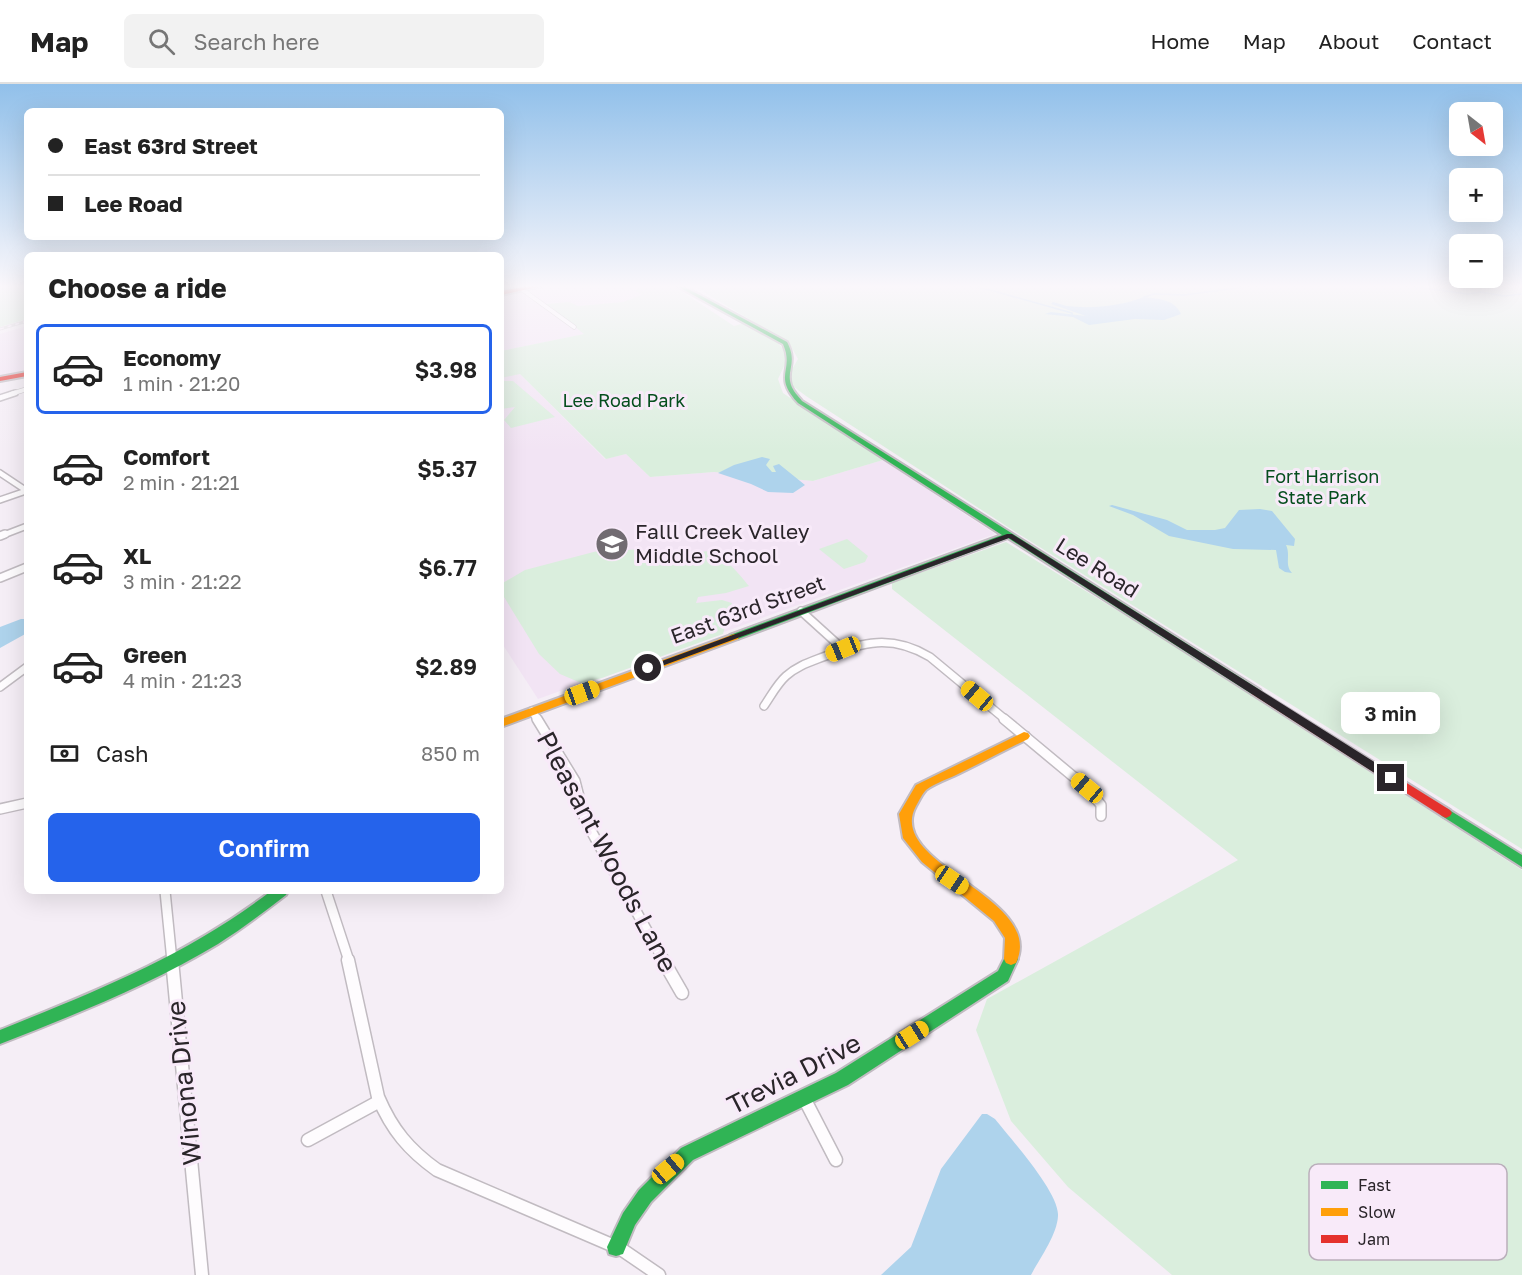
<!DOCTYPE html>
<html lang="en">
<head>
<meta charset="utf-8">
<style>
  body { margin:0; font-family:"Golos Text",sans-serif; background:#f2f2f2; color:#222; height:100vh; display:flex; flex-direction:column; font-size:22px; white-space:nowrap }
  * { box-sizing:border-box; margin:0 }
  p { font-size:20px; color:#767676 }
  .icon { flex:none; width:33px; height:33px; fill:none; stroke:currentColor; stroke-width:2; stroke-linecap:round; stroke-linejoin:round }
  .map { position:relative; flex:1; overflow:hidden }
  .sheet { position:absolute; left:24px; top:168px; width:480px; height:642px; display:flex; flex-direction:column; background:#fff; border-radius:9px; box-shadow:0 6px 24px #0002 }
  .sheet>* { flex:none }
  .guide { position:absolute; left:24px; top:24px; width:480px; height:132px; border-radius:9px; box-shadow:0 6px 24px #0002; display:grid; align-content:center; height:132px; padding:0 24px; background:#fff }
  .needle { width:39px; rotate:149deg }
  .controls { position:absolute; left:1449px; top:18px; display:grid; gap:12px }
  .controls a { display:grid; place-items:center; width:54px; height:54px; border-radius:9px; background:#fff; box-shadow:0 6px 24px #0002; font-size:30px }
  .end { position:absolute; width:27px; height:27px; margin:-14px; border:8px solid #2a252a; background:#fff; box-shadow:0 0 0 3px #fff }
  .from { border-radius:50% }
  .bubble { position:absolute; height:42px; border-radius:9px; background:#fff; box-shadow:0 6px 24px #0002; font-size:20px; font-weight:600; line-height:42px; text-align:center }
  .car { position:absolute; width:18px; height:36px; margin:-18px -9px; border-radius:8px; box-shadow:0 0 4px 2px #0007; background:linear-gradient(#f5c518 24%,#345 0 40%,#f5c518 0 76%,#345 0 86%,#f5c518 0) }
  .guide b { display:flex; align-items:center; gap:21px; height:57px; font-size:22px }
  .guide b+b { border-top:2px solid #e0e0e0 }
  .guide i { width:15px; height:15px; background:#222 }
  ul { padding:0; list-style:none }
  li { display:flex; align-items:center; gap:18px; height:90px; margin:0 12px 9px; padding:0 12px; border:3px solid transparent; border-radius:9px }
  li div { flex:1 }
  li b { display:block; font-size:22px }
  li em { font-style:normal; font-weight:600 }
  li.on { border-color:#2563eb }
  li>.icon { width:54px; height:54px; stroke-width:1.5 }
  h2 { padding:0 24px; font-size:27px; line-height:72px }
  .pay { display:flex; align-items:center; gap:15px; height:66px; padding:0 24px; font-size:22px }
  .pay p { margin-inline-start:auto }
  .cta { display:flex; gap:12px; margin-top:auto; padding:12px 24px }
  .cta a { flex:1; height:69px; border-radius:9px; background:#2563eb; color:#fff; font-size:24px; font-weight:600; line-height:69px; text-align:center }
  header { display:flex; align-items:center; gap:36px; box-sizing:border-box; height:84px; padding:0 30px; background:#fff; border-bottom:2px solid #e0e0e0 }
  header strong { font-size:28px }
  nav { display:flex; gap:33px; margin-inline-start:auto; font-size:21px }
  .search { width:420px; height:54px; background:#f2f2f2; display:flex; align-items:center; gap:15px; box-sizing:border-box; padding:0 21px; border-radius:9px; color:#767676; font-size:22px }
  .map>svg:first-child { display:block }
  .built { fill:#f2e4f4 }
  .green { fill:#daeedd }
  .water { fill:#aed3ec }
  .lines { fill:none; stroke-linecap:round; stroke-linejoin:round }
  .stream { stroke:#aed3ec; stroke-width:1.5 }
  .street-far4-casing { stroke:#c1bbc1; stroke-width:5 }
  .street-far3-casing { stroke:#c1bbc1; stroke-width:8 }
  .street-far2-casing { stroke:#c1bbc1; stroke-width:10 }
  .street-far1-casing { stroke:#c1bbc1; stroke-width:12 }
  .street-casing { stroke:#c1bbc1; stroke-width:15 }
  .fast-casing { stroke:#c1bbc1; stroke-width:4 }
  .slow-casing { stroke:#c1bbc1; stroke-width:4 }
  .jam-casing { stroke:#c1bbc1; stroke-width:4 }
  .street-far4 { stroke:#fefcfe; stroke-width:4 }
  .street-far3 { stroke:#fefcfe; stroke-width:5 }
  .street-far2 { stroke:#fefcfe; stroke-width:7 }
  .street-far1 { stroke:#fefcfe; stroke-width:9 }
  .street { stroke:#fefcfe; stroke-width:12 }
  .fast { fill:#30b455; fill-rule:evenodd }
  .slow { fill:#ff9f0a; fill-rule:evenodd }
  .jam { fill:#e5322d; fill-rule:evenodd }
  .rail-casing { stroke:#d9d6d9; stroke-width:3 }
  .rail { stroke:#f8eaf9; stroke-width:1.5; stroke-dasharray:4; stroke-linecap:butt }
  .route { fill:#2a252a }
  .labels { text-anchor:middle; stroke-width:6; stroke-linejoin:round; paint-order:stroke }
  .far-park-label { font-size:18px; fill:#054e1d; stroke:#f8eaf9 }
  .poi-label { font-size:21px; fill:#2a252a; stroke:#f8eaf9; text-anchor:start }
  .street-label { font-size:21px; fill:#2a252a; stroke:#f8eaf9 }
  .near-street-label { font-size:26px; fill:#2a252a; stroke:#f8eaf9 }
  .key { fill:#f8eaf9; stroke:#baafbb; stroke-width:1.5 }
  .key-label { font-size:16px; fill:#2a252a }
</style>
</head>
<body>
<header>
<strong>Map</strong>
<div class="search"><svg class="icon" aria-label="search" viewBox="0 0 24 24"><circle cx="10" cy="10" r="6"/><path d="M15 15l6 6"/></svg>Search here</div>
<nav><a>Home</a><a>Map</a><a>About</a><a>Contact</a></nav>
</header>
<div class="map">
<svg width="1522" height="1191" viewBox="0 0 1522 1191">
  <rect width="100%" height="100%" fill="#f5eef6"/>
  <g class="built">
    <path d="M549 201H654L635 206 642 211 623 218 578 222 569 218 547 219 585 250 501 267V209Z"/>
    <path d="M27 242V288L0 293V250Z"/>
    <path d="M517 287 605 375 626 370 650 393 714 388 813 397 883 376 995 450 538 615 501 558V290Z"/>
  </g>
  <g class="green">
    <path d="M0 201H27V235L0 243Z"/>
    <path d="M654 201H672L734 242 745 239 774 255 786 268 785 280 778 295 783 309 883 376 813 397 714 388 650 393 626 370 606 375 520 290 501 294V267L584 250 546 220 569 218 578 222 623 218 642 211 634 206Z"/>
    <path d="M692 201H1522V765L1011 445 806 312 790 300 787 294 798 275 789 259Z"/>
    <path d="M501 297H513L555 333 511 344 504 336 515 323 501 325Z"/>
    <path d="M847 455 868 472 865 478 844 485 819 465Z"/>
    <path d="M1006 458 1154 549 1522 786V1191H1172L1068 1103 1011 1037 976 946 987 915 1238 776 892 505V499Z"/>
    <path d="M605 465C618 470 627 464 641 466 654 468 662 477 676 477 688 477 692 472 702 468 717 462 741 492 749 502L726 509 698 513 696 519 722 516 732 519 723 550 602 594 581 599 560 590 539 570 501 508V500L525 486Z"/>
  </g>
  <g class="water">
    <path d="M1144 213C1159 215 1174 215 1181 230L1164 236 1135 235 1089 241 1073 233 1045 230 1051 228 1086 232 1051 220 1053 218C1058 219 1062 221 1067 222 1092 225 1121 222 1144 213Z"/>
    <path d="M762 373 770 375 766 381 772 388H776L773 382 779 380 805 401 793 409 768 408 751 400 718 389 734 381Z"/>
    <path d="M1112 421 1167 436 1187 446H1215L1225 444 1239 426 1260 425 1272 427 1295 455 1294 462 1286 461C1291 471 1284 481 1292 489L1285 488 1279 484 1276 466 1233 465 1169 452 1133 431 1109 422Z"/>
    <path d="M21 535H27V549L0 564V543Z"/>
    <path d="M982 1030H987L995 1035C1010 1054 1060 1109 1058 1132 1057 1151 1040 1174 1031 1191H881L911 1163 941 1085Z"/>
  </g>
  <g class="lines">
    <g class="stream">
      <path d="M963 201 990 206 1072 229V231"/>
      <path d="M1401 201 1468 210 1481 208 1504 212 1522 210"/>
      <path d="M1144 213 1154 210 1184 211 1260 201"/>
    </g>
    <g class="street-far4-casing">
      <g id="street-far4">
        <path d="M516 201 574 243"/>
        <path d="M11 310 27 305"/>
      </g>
    </g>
    <g class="street-far3-casing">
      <g id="street-far3">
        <path d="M0 314 15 309"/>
        <path d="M0 389 27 407"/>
        <path d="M0 416 26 407"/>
        <path d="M1 452 27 442"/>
      </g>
    </g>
    <g class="street-far2-casing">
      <g id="street-far2">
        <path d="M0 452 5 450"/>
        <path d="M0 494 27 483"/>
        <path d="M801 527 843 565"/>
        <path d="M0 603 27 583"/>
        <path d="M764 622C771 612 777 600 786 592 797 582 810 578 823 573 864 558 891 550 930 573L1006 636"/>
        <path d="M532 627 538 636"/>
      </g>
    </g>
    <g class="street-far1-casing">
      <g id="street-far1">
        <path d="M537 635 575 697 585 736 664 877"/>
        <path d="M1004 635 1087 704 1101 721V732"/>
        <path d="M0 725 27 719"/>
        <path d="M165 807 172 877"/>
        <path d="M326 807 349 877"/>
      </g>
    </g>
    <g class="street-casing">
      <g id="street">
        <path d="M172 876 202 1191"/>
        <path d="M348 876 378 1013C392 1046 409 1066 437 1086L621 1165 659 1191"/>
        <path d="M663 876 682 909"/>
        <path d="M804 1014 836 1076"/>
        <path d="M308 1056 378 1018"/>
      </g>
    </g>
    <g class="fast-casing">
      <g id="fast">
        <path d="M675 201H681L787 258C798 279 786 285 791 301 793 307 798 312 802 317L1260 606 1261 608 1260 610H1252L1008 454 738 555H730L729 553 730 551 1002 451 798 319C772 291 795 287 783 260Z"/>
        <path d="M1446 724 1522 771V783L1442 732 1440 729 1442 726Z"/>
        <path d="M271 807H288L286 811C264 828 242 845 218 860 150 901 74 931 0 960V946C98 906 186 872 271 807Z"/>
        <path d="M1011 869 1016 871 1018 875 1008 897 848 1001 693 1076 651 1118 635 1141 623 1170 616 1172 609 1170 607 1163 623 1129 639 1106 681 1064 836 989 998 887 1006 871Z"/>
      </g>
    </g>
    <g class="slow-casing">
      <g id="slow">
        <path d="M734 550 739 553 738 555 501 643V635Z"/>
        <path d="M1024 648 1028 649 1030 652 1028 655C1003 667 979 680 954 692 945 696 934 700 926 706 922 710 919 717 916 722 884 781 1047 813 1016 879L1011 881 1006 879 1004 875 1005 854 994 837 922 778 903 754 899 730 916 701Z"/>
      </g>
    </g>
    <g class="jam-casing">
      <g id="jam">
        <path d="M534 201H546L501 211V207Z"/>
        <path d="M27 288V292L0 297V293Z"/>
        <path d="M1256 605 1450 726 1452 729 1450 732 1446 734 1442 732 1252 610 1251 608Z"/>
      </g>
    </g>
    <use href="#street-far4" class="street-far4"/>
    <use href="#street-far3" class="street-far3"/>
    <use href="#street-far2" class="street-far2"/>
    <use href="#street-far1" class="street-far1"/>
    <use href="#street" class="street"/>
    <use href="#fast" class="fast"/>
    <use href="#slow" class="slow"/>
    <use href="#jam" class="jam"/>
    <g class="rail-casing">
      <path id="rail" d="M0 245 27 237"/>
    </g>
    <use href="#rail" class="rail"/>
  </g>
  <linearGradient id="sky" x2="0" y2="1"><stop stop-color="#91c0ea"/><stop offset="0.55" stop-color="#faf7fb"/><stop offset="1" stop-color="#faf7fb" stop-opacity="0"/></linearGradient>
  <rect width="1522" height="368" fill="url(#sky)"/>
  <path class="route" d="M1007 450H1012L1395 691V697H1387L1009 454 651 586 643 584Z"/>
  <defs>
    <g id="school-disc" transform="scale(1.725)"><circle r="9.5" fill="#716b71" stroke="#f8eaf9"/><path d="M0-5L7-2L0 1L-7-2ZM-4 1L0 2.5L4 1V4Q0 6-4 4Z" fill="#fff"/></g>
  </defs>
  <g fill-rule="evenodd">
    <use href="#school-disc" x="612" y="460"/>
  </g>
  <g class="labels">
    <g class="far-park-label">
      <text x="624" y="323">Lee Road Park</text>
      <text x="1322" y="399">Fort Harrison<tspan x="1322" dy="21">State Park</tspan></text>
    </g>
    <g class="poi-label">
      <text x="635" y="455">Falll Creek Valley<tspan x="635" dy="24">Middle School</tspan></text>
    </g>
    <g class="street-label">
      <text transform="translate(1097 484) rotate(32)" y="7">Lee Road</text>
      <text transform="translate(748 526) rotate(-20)" y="7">East 63rd Street</text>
    </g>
    <g class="near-street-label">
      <text transform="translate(607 768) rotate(62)" y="9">Pleasant Woods Lane</text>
      <text transform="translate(794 990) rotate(-27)" y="9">Trevia Drive</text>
      <text transform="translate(184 999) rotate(-96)" y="9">Winona Drive</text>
    </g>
  </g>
  <rect x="1309" y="1080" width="198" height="96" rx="9" class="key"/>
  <rect x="1321" y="1097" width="27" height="8" fill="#30b455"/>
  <rect x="1321" y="1124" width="27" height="8" fill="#ff9f0a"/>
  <rect x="1321" y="1151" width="27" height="8" fill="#e5322d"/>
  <g class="key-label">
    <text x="1358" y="1107">Fast</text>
    <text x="1358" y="1134">Slow</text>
    <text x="1358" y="1161">Jam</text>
  </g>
</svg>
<div class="controls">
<a><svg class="needle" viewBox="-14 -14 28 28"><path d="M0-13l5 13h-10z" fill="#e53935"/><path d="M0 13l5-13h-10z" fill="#767676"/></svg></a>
<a>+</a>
<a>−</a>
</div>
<i class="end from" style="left:648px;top:584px"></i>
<i class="end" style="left:1391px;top:694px"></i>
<div class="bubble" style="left:1341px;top:608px;width:99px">3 min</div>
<i class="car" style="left:843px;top:565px;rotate:248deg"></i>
<i class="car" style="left:582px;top:609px;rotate:70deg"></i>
<i class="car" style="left:977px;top:612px;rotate:310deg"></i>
<i class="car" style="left:1087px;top:704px;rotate:310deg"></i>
<i class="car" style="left:952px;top:796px;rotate:124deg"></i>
<i class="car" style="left:912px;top:951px;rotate:58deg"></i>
<i class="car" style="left:668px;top:1085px;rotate:50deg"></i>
<div class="guide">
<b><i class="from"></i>East 63rd Street</b>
<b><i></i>Lee Road</b>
</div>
<section class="sheet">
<h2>Choose a ride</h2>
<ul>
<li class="on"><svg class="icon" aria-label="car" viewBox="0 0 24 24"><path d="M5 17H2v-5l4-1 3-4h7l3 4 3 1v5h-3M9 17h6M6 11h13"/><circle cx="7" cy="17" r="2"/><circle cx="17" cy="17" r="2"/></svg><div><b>Economy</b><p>1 min · 21:20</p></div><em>$3.98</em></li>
<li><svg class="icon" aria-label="car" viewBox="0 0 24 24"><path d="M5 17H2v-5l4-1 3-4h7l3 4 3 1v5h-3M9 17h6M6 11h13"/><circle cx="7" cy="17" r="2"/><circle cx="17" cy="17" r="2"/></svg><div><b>Comfort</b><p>2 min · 21:21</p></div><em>$5.37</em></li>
<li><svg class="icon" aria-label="car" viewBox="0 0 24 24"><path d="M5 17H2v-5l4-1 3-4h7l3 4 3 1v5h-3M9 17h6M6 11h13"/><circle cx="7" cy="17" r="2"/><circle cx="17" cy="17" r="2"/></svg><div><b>XL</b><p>3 min · 21:22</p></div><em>$6.77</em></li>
<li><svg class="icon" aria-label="car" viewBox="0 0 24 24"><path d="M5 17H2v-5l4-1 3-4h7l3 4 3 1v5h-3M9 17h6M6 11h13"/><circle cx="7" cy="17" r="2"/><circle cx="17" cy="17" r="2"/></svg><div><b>Green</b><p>4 min · 21:23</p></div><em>$2.89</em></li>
</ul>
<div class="pay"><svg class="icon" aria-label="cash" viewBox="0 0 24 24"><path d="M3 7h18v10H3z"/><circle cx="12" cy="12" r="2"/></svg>Cash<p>850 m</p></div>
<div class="cta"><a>Confirm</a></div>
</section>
</div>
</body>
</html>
